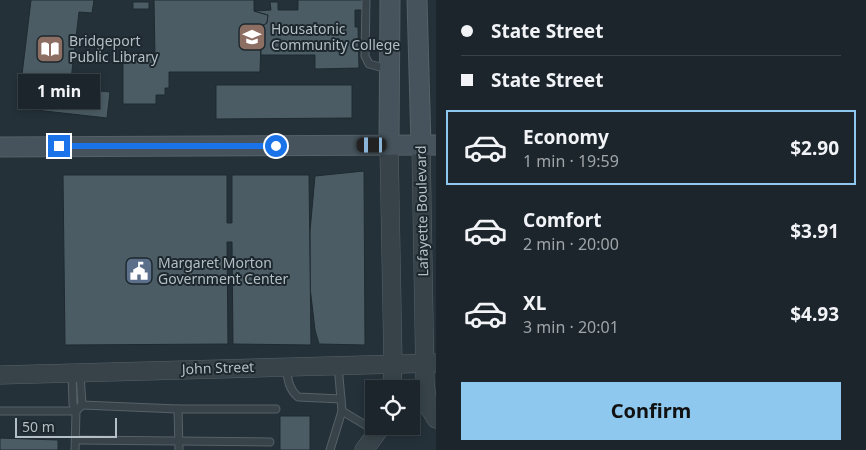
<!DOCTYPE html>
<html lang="en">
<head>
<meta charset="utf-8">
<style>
  body { margin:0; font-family:"Noto Sans",sans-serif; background:#242d33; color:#f1f3f6; height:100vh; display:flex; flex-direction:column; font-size:19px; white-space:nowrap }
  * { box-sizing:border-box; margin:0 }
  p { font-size:16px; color:#a0a5a9 }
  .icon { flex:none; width:28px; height:28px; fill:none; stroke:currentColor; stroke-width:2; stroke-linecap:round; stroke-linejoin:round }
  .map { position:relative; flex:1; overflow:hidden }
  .side { display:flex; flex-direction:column; background:#1b252b; width:430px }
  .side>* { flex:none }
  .banner { display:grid; align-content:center; height:110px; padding:0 25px; background:#1b252b }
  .fabs { position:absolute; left:365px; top:380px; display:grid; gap:10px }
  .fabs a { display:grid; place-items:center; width:55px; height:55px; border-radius:0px; background:#1b252b; box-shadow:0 2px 8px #0003,0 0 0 1px #394247; font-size:25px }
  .scale { position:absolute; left:15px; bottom:12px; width:102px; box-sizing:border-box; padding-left:5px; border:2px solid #b3bec5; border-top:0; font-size:14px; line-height:18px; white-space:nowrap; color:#b3bec5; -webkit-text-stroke:4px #1d282e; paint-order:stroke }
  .end { position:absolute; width:22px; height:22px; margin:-11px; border:6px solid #1a73e8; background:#fff; box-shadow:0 0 0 2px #fff }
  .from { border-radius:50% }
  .bubble { position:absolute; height:35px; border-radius:0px; background:#1b252b; box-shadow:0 2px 8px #0003,0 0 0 1px #394247; font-size:16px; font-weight:700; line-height:35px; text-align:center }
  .car { position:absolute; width:15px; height:30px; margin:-15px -8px; border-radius:6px; box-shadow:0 0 4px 1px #0007; background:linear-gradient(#222 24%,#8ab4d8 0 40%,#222 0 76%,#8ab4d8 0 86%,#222 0) }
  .banner b { display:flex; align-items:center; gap:18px; height:48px; font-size:19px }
  .banner b+b { border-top:1px solid #394247 }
  .banner i { width:12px; height:12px; background:#f1f3f6 }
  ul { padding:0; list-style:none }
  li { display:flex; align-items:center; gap:15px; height:75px; margin:0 10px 8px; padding:0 15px; border:2px solid transparent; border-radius:0px }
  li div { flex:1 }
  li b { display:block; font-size:19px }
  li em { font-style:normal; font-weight:700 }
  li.selected { border-color:#8ec8ef }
  li>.icon { width:45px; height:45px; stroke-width:1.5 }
  .button { display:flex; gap:10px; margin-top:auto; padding:10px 25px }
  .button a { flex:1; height:58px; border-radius:0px; background:#8ec8ef; color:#111; font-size:20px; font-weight:700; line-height:58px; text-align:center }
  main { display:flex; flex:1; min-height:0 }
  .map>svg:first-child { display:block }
  .building { fill:#4c5c64; stroke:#1f2a30 }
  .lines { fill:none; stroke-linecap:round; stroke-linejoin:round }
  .service-casing { stroke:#566167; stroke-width:9 }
  .tertiary-casing { stroke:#566167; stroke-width:19 }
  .secondary-casing { stroke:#566167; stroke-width:21 }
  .service { stroke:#374349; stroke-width:7 }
  .tertiary { stroke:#374349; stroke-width:18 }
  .secondary { stroke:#46535c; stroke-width:19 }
  .route { stroke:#1a73e8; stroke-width:6 }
  .labels { text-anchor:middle; stroke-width:4; stroke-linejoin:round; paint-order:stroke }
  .poi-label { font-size:14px; fill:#b3bec5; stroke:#1d282e; text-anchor:start }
  .street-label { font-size:14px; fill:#b3bec5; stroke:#1d282e }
</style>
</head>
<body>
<main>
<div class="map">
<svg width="436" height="450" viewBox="0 0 436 450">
  <rect width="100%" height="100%" fill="#243139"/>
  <g class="building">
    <path d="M31 0H94L92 13 79 12 70 88 110 92 107 118 18 108Z"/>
    <path d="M154 0H254V11L268 15 267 23 264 25H254L255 42H261L260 72H169V88H165V95H156V104H123V56H155Z"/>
    <path d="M298 0H363V10H355V27H358L359 68 315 69V55H261V42H255L254 25H264L267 23 268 15 254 11 271 10 270 2H278V10H298Z"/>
    <rect x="133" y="2" width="16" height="7"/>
    <path d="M216 85H352V118L216 119Z"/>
    <path d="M364 171 365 345 319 344 315 330 310 287V231L315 176Z"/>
    <path d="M63 175H227V223H232V175H309L311 345 233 344 232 242H227L228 344 65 345Z"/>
    <rect x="280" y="416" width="30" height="34"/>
    <path d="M0 438 58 440V450H0Z"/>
  </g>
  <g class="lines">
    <g class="service-casing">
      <g id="service">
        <path d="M366 0 365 56 369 64 388 69"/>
        <path d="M286 367C288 379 288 388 298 397L341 399"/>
        <path d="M72 373 73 404 76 411 82 405 80 373"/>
        <path d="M82 405 178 409"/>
        <path d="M0 411H76L75 450"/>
        <path d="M342 411 377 432"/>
        <path d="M76 440 270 442"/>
        <path d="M179 450 178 409H276"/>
        <path d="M330 450 342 411 338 365"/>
      </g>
    </g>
    <g class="tertiary-casing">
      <g id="tertiary">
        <path d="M389 145 393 363 392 389"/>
        <path d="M421 145 425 382 428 406 436 419"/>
        <path d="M0 375 436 363"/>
        <path d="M364 450 382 426"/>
      </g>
    </g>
    <g class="secondary-casing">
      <g id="secondary">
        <path d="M417 0 421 145"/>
        <path d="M389 145 390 0"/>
        <path d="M0 147 436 145"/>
      </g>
    </g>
    <use href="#service" class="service"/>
    <use href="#tertiary" class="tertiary"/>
    <use href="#secondary" class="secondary"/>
  </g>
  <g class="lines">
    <path class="route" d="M59 146H276"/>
  </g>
  <defs>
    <g id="university-square" transform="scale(1.4375)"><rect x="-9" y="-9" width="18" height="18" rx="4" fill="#8d6e63" stroke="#1d282e"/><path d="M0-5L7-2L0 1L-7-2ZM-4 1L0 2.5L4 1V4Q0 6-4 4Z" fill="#fff"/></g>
    <g id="library-square" transform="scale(1.4375)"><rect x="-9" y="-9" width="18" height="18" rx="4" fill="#8d6e63" stroke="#1d282e"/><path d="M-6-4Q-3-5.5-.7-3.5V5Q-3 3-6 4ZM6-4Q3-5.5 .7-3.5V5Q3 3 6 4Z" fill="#fff"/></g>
    <g id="civic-square" transform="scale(1.4375)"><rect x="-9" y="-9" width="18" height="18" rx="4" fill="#5c6f8a" stroke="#1d282e"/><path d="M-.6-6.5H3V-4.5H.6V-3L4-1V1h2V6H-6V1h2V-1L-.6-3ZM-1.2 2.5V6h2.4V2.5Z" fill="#fff"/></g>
  </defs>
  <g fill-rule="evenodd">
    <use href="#university-square" x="252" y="37"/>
    <use href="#library-square" x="50" y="49"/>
    <use href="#civic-square" x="139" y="271"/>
  </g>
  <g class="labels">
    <g class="poi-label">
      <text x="271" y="34">Housatonic<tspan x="271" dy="16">Community College</tspan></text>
      <text x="69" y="46">Bridgeport<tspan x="69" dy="16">Public Library</tspan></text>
      <text x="158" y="268">Margaret Morton<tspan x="158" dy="16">Government Center</tspan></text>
    </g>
    <g class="street-label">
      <text transform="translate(422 211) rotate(-91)" y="5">Lafayette Boulevard</text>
      <text transform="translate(218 368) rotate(-2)" y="5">John Street</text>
    </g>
  </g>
</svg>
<div class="fabs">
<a><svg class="icon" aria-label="locate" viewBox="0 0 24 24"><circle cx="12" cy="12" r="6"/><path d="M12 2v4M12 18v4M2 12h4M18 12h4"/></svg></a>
</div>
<div class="scale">50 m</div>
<i class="end from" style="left:276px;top:146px"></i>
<i class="end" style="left:59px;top:146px"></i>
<div class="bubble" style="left:18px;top:74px;width:82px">1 min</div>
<i class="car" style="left:372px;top:145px;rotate:270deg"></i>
</div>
<section class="side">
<div class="banner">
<b><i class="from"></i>State Street</b>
<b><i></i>State Street</b>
</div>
<ul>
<li class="selected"><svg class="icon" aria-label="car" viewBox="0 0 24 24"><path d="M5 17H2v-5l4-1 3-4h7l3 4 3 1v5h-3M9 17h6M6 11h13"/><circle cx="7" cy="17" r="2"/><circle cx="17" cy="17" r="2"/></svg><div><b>Economy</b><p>1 min · 19:59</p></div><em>$2.90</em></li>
<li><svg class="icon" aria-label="car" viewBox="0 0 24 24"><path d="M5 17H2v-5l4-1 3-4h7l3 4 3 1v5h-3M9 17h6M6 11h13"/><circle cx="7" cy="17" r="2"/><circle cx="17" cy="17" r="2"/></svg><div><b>Comfort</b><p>2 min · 20:00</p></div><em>$3.91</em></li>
<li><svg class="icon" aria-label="car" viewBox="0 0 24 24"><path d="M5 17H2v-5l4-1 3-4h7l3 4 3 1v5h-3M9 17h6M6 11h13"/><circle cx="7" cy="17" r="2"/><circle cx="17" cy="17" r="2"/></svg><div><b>XL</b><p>3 min · 20:01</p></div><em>$4.93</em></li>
</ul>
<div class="button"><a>Confirm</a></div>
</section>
</main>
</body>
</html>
